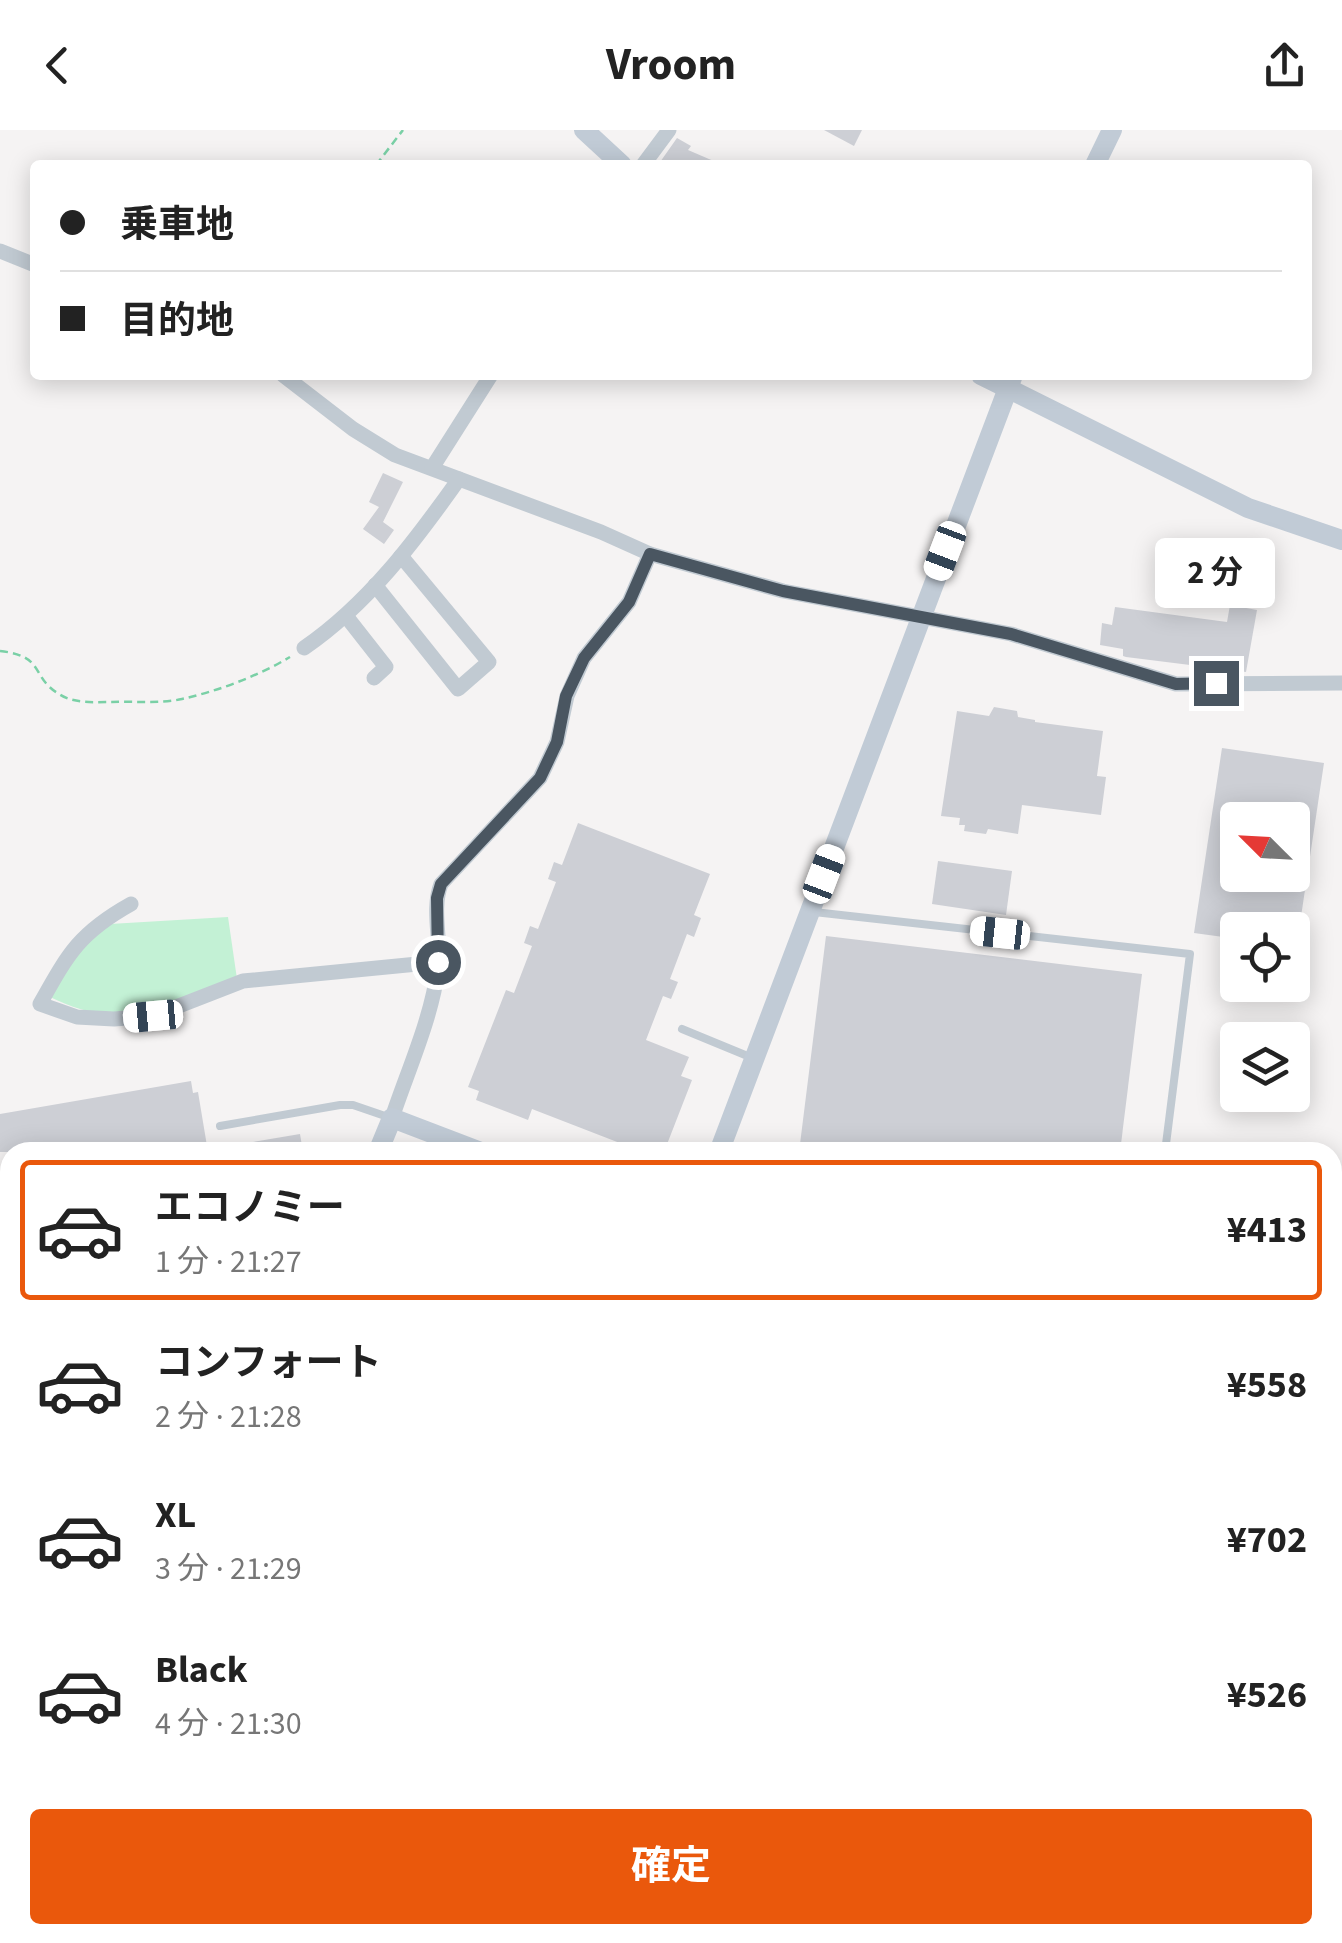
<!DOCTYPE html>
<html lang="ja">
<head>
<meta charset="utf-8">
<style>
  body { margin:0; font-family:"Source Sans 3","Noto Sans JP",sans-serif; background:#f6f6f6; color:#222; height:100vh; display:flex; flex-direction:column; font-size:38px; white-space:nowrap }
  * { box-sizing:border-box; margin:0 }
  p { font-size:32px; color:#767676 }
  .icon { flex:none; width:55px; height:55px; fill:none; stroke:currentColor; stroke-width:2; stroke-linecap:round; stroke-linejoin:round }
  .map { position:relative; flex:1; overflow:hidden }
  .drawer { position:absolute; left:0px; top:1012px; width:1342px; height:802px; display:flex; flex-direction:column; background:#fff; border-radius:30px 30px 0 0; box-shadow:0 5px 25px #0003 }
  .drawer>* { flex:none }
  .banner { position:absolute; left:30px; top:30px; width:1282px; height:220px; border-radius:10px; box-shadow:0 5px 25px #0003; display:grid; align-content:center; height:220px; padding:0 30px; background:#fff }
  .needle { width:65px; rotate:294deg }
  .fabs { position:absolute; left:1220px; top:672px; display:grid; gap:20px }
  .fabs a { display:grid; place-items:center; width:90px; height:90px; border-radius:10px; background:#fff; box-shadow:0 5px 25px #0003; font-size:50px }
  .end { position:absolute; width:45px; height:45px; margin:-22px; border:12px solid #4a5661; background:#fff; box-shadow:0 0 0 5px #fff }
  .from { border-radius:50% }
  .bubble { position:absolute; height:70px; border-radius:10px; background:#fff; box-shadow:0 5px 25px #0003; font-size:32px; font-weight:700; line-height:70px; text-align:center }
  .car { position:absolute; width:30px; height:60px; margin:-30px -15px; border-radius:12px; box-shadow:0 0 8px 2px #0007; background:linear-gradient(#fff 24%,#345 0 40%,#fff 0 76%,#345 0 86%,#fff 0) }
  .banner b { display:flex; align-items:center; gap:35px; height:95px; font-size:38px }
  .banner b+b { border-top:2px solid #e0e0e0 }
  .banner i { width:25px; height:25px; background:#222 }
  ul { padding:18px 0 0; list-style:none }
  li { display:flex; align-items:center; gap:30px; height:140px; margin:0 20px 15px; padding:0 10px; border:5px solid transparent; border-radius:10px }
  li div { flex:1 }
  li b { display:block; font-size:38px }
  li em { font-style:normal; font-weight:700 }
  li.current { border-color:#ea580c }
  li>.icon { width:90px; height:90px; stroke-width:1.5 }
  .button { display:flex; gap:20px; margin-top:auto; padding:20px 30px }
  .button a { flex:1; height:115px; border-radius:10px; background:#ea580c; color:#fff; font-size:40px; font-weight:700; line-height:115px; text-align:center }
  header { display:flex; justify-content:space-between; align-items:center; height:130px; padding:0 30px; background:#fff; font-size:45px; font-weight:700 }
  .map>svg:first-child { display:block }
  .green { fill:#c3f1d5 }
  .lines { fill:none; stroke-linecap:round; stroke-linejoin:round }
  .stream { stroke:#90daee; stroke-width:5 }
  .building { fill:#cdcfd5; fill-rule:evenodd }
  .path { stroke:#7ad0a6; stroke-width:2.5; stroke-dasharray:8 5; stroke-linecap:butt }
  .lane { stroke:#c1cad2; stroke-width:8 }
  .street { stroke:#c1cad2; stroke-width:15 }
  .secondary { stroke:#c1cbd6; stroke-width:20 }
  .route { stroke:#4a5661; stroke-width:12 }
</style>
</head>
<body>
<header><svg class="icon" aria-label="back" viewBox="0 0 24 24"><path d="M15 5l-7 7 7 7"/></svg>Vroom<svg class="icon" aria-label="share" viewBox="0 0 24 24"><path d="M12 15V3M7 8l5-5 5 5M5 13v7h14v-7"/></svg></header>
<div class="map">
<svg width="1342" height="1813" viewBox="0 0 1342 1813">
  <rect width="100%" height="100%" fill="#f5f3f3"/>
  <g class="green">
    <path d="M228 787 237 849C190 864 130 893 80 879 70 876 59 871 50 867L76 820 110 794Z"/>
    <path d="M1333 1395 1342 1398V1507H1333Z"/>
  </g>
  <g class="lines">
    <g class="stream">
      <path d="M0 1510 10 1539"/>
      <path d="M0 1789 10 1788"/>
      <path d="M176 1805 206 1813"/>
      <path d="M461 1812 463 1813"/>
    </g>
  </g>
  <g class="building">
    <path d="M824 0H862L854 16Z"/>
    <path d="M677 8 691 16 688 20 723 35H658Z"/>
    <path d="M383 343 403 352 383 392 394 400 384 414 363 399 379 377 369 372Z"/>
    <path d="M1230 475 1257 480 1246 542 1126 527 1123 526V519L1100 515 1102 493 1112 495 1115 477 1227 492Z"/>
    <path d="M994 577 1017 581 1018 587 1035 590V592L1103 601 1097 646 1106 647 1101 685 1022 675 1018 704 988 699 986 704 964 701 965 695H959L960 688 941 686 957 581 989 586Z"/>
    <path d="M1222 618 1324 633 1299 800H1238V809L1194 803ZM1238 690H1292V745H1238Z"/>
    <path d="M578 693 710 744 694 785 701 788 694 807 687 804 670 849 678 852 671 869 663 866 646 910 689 927 681 946 692 950 664 1022H643L532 979 528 990 476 970 479 961 468 957 506 860 514 863 532 816 524 813 530 796 538 799 556 752 548 749 554 732 562 735Z"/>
    <path d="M938 731 1012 741 1006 785 932 774Z"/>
    <path d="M826 806 1142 844 1120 1022H799Z"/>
    <path d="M191 951 193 963 198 962 208 1022H0V984Z"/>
    <path d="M300 1004 303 1022H230L229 1016Z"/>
  </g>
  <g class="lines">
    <g class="path">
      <path d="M376 35 403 0"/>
      <path d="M0 521C46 526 30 547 59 564 74 574 94 572 112 572 134 571 160 574 182 569 218 561 258 546 290 527"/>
      <path d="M1332 1701H1342"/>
      <path d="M0 1777 10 1775"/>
      <path d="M217 1805 250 1813"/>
      <path d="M1164 1805 1179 1813"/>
      <path d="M637 1813 641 1805"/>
      <path d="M1289 1813 1291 1805"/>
    </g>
    <g class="lane">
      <path d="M814 782 1190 824 1165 1022"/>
      <path d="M682 899 750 927"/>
      <path d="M220 996 340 975H353L388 987"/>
    </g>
    <g class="street">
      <path d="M643 35 669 0"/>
      <path d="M0 121 35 135"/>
      <path d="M283 245 353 299 395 325 601 402 650 424 783 461 1011 504 1176 554 1342 553"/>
      <path d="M432 338 491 245"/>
      <path d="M375 455 458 559 489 532 401 426"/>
      <path d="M346 486 386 537 374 548"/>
      <path d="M304 518C368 474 415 411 459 349"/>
      <path d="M131 774C79 803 68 824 40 874L77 887 114 889 153 886 243 851 438 832"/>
      <path d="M392 988C408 940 431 890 438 839 442 812 431 780 441 754L540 648 557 612 567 566 584 528 629 472 650 424"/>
      <path d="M1332 1585 1342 1590"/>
      <path d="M0 1606 10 1604"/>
    </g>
    <g class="secondary">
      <path d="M584 0 622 35"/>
      <path d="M1095 35 1112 0"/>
      <path d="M981 245 1248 378 1342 410"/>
      <path d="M378 1022 392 988 481 1022"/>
      <path d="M719 1022 1013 245"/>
      <path d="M1332 1179 1342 1181"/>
      <path d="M442 1813 444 1805"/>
    </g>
  </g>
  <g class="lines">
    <path class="route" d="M438 832 437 768 441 754 540 648 557 612 566 566 584 528 629 472 650 424 783 461 1011 504 1176 554 1216 553"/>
  </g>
</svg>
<div class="fabs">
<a><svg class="needle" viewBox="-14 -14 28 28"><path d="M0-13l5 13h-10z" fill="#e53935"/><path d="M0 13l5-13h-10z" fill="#767676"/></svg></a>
<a><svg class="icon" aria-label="locate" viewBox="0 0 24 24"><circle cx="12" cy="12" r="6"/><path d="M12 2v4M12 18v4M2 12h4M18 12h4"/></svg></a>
<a><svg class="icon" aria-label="layers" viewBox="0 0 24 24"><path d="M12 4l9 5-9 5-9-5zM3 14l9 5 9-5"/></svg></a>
</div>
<i class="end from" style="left:438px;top:832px"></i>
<i class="end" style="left:1216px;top:553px"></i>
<div class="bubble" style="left:1155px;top:408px;width:120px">2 分</div>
<i class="car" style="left:945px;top:421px;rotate:201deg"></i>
<i class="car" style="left:824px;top:744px;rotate:21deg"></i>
<i class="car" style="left:1000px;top:803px;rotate:276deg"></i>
<i class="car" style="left:153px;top:886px;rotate:265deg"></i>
<div class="banner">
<b><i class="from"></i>乗車地</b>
<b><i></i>目的地</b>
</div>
<section class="drawer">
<ul>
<li class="current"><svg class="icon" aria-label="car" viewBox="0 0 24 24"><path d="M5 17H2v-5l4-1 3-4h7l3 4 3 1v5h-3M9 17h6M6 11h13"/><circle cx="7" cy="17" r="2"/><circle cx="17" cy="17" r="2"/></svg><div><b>エコノミー</b><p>1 分 · 21:27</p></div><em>¥413</em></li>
<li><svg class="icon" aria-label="car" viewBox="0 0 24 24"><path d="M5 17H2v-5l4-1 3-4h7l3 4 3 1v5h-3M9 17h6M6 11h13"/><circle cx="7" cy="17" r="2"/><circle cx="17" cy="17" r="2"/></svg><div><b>コンフォート</b><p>2 分 · 21:28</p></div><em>¥558</em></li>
<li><svg class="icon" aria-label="car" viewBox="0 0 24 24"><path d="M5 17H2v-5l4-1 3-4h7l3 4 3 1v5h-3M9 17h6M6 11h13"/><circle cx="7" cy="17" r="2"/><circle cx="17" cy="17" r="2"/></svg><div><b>XL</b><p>3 分 · 21:29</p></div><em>¥702</em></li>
<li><svg class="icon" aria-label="car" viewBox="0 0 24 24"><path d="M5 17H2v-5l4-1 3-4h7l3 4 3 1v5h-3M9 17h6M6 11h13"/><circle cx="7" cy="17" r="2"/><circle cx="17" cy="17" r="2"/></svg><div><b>Black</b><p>4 分 · 21:30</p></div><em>¥526</em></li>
</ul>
<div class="button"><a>確定</a></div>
</section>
</div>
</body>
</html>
